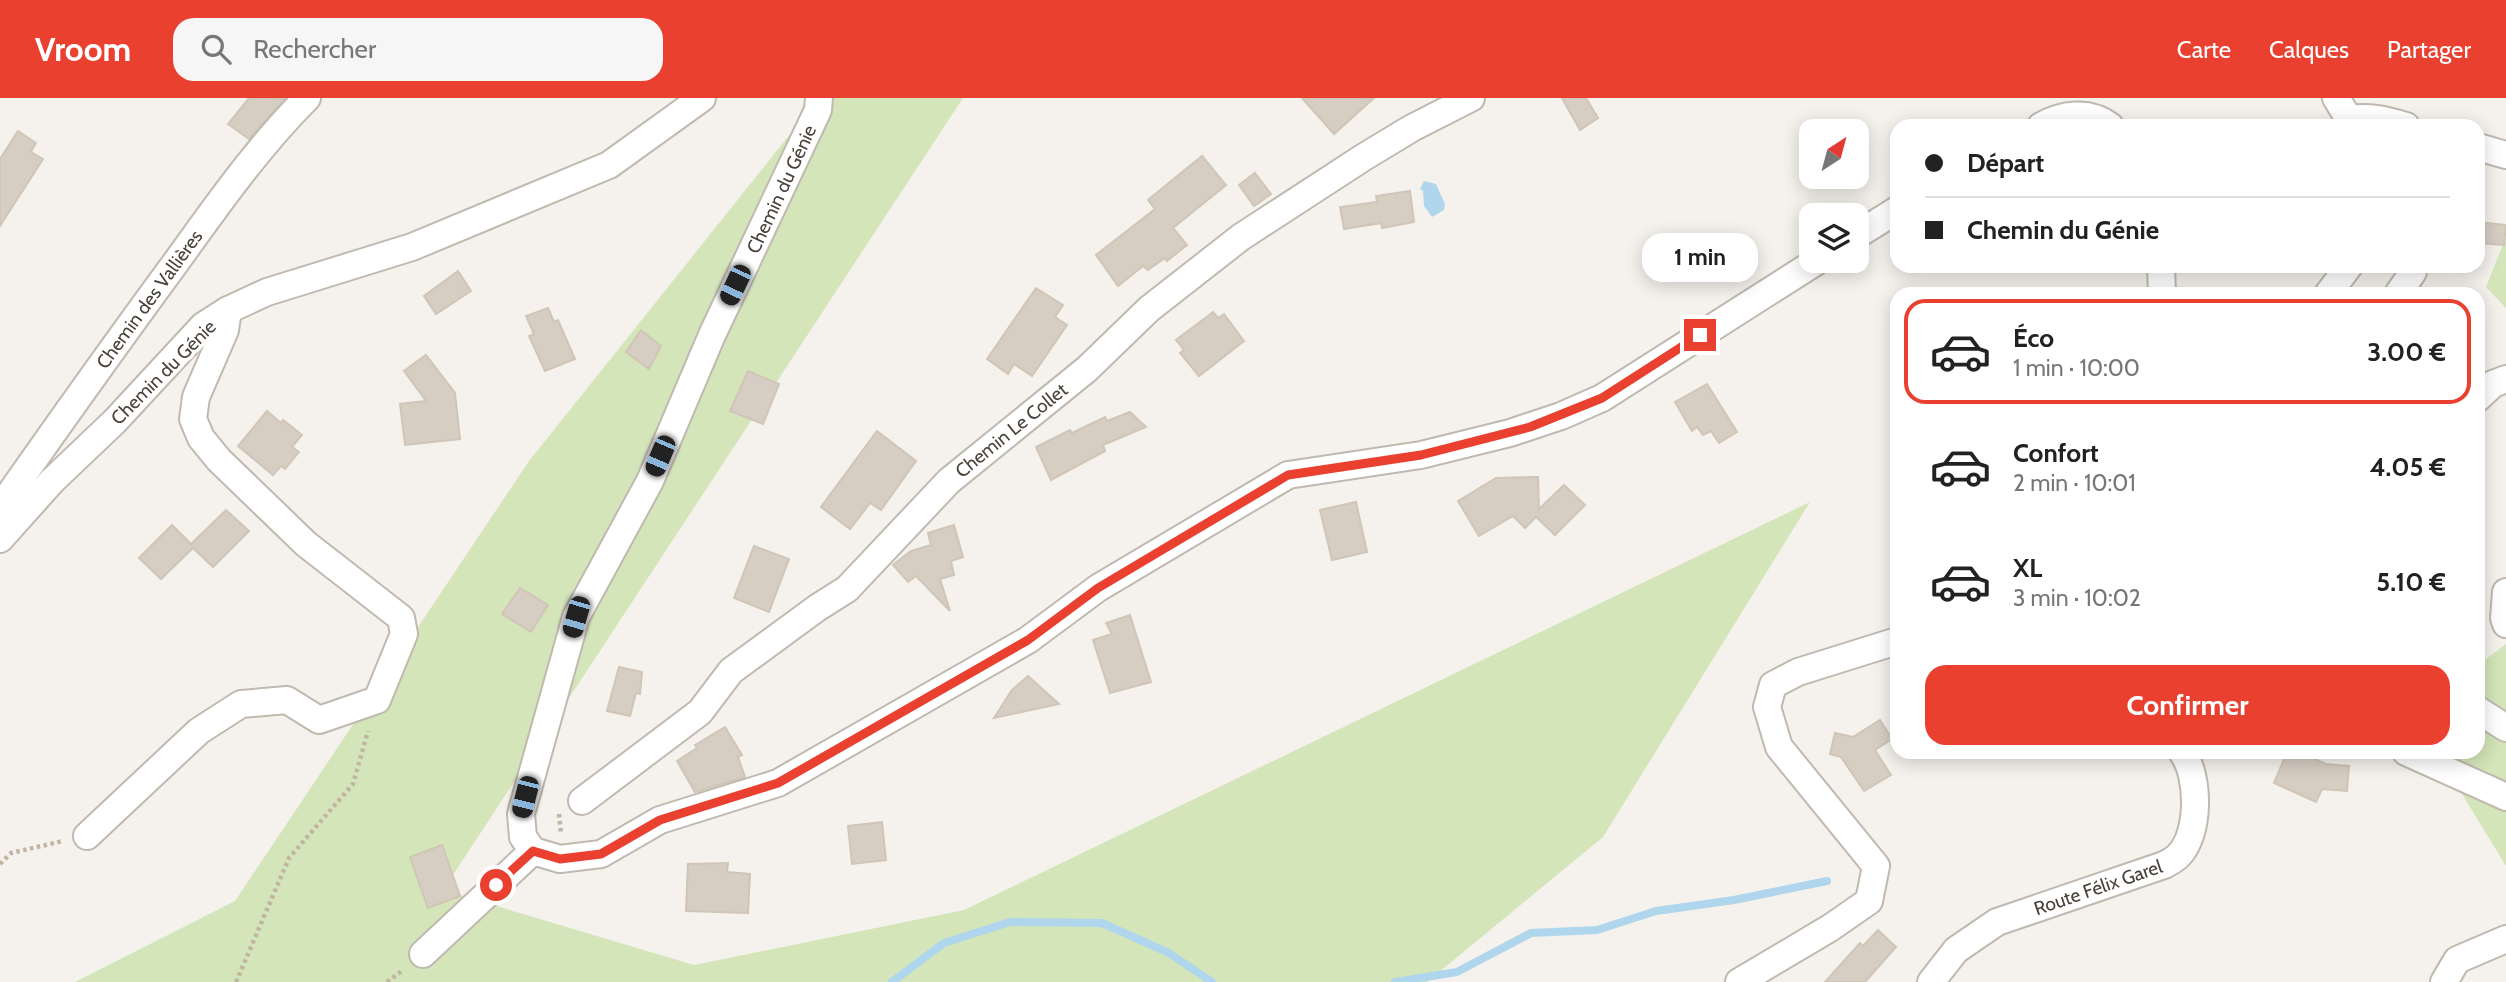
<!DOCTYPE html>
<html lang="fr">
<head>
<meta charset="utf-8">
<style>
  body { margin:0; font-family:Cabin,sans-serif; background:#f6f6f6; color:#222; height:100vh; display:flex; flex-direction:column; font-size:26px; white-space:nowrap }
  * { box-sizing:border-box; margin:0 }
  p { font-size:23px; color:#767676 }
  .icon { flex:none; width:38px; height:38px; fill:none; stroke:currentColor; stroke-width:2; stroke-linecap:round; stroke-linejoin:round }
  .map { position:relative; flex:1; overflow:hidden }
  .panel { position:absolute; left:1890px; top:189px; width:595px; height:472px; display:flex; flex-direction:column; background:#fff; border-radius:21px; box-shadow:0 4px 18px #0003 }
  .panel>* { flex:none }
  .guide { position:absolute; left:1890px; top:21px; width:595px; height:154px; border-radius:21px; box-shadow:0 4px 18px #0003; display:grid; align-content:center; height:154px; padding:0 35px; background:#fff }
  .needle { width:46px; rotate:36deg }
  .buttons { position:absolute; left:1799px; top:21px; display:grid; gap:14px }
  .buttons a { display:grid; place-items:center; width:70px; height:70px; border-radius:14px; background:#fff; box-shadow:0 4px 18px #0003; font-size:35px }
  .end { position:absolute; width:32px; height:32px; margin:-16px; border:9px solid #e94030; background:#fff; box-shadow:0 0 0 4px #fff }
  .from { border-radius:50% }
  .bubble { position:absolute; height:49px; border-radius:21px; background:#fff; box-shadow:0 4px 18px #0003; font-size:23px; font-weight:800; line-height:49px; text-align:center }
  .car { position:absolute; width:21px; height:42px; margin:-21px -10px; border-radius:9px; box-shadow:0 0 5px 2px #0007; background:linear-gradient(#222 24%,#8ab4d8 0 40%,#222 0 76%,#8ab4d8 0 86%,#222 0) }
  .guide b { display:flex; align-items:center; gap:24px; height:66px; font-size:26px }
  .guide b+b { border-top:2px solid #e0e0e0 }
  .guide i { width:18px; height:18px; background:#222 }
  ul { padding:12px 0 0; list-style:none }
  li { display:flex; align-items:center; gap:21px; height:105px; margin:0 14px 10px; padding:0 21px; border:4px solid transparent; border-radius:21px }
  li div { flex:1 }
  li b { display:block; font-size:26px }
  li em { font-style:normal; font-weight:800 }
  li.current { border-color:#e94030 }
  li>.icon { width:63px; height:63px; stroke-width:1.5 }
  .button { display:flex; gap:14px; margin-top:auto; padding:14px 35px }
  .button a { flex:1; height:80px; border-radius:21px; background:#e94030; color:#fff; font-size:28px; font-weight:800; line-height:80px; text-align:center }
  header { display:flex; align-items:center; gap:42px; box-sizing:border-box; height:98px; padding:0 35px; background:#e94030; color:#fff }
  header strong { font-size:33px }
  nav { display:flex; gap:38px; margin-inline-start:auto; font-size:24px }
  .search { width:490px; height:63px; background:#f6f6f6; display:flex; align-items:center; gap:18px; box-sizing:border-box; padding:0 24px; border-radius:21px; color:#767676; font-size:26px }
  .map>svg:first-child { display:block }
  .green { fill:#d4e5b9 }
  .water { fill:#afd6ec }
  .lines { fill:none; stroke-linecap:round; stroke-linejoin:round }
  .stream { stroke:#afd6ec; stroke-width:8 }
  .building { fill:#d6cdc3; stroke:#d0c5b6; stroke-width:2 }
  .minor-casing { stroke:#c0b9af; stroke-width:30 }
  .path { stroke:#c1b4a2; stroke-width:4.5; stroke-dasharray:3.5 3.5; stroke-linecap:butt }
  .minor { stroke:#fff; stroke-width:26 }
  .route { stroke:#e94030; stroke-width:9 }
  .labels { text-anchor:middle; stroke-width:7; stroke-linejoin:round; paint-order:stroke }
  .street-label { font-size:19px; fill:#49423a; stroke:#fff }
</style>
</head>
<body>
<header>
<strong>Vroom</strong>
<div class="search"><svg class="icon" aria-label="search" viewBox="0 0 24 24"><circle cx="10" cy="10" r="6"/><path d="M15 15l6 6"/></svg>Rechercher</div>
<nav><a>Carte</a><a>Calques</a><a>Partager</a></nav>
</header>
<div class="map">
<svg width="2506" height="884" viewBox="0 0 2506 884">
  <rect width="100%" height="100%" fill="#f5f2ed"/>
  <g class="green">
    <path d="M819 0H963L443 792 694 867 964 812 1810 404 1603 739 1427 884H75L235 803 529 363Z"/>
    <path d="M2506 139V210L2486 189Z"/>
    <path d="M2506 546V768L2437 655 2478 654V567Z"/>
  </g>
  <path class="water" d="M1424 83 1436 86 1445 106 1444 112 1432 119 1424 108 1423 93 1420 91Z"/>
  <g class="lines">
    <g class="stream">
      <path d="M892 884 944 845 1010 824 1102 825 1169 855 1212 884"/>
      <path d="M1395 884 1457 874 1531 835 1597 832 1656 813 1734 802 1827 783"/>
    </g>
  </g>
  <g class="building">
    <path d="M249 0H285L249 41 228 26Z"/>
    <path d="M1302 0H1374L1334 36Z"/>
    <path d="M1562 0H1586L1598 20 1580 32Z"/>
    <path d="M18 33 36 45 31 54 43 61 0 128V61Z"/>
    <path d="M1202 58 1226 87 1173 130 1187 147 1167 163 1165 160 1148 172 1143 168 1118 188 1096 157 1155 111 1148 102Z"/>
    <path d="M1255 75 1271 96 1254 108 1239 87Z"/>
    <path d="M1410 93 1414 124 1382 130 1381 125 1344 131 1340 109 1377 104 1376 98Z"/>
    <path d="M2478 124 2506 127 2504 147 2478 145Z"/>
    <path d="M458 173 471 193 436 216 424 198Z"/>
    <path d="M1036 190 1063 207 1055 219 1067 227 1032 278 1014 266 1008 276 987 261Z"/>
    <path d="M548 210 554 224 558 222 575 261 545 273 529 238 534 236 526 218Z"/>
    <path d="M1213 214 1218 220 1224 216 1244 243 1199 278 1180 255 1184 252 1176 242Z"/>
    <path d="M641 232 661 248 649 271 626 254Z"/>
    <path d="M426 257 455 295 460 341 405 347 400 306 426 303 404 273Z"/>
    <path d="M748 273 779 286 763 326 730 313Z"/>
    <path d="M1707 286 1737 334 1719 345 1711 333 1703 337 1697 329 1692 333 1675 304Z"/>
    <path d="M267 313 281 325 283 322 302 337 292 349 299 354 285 371 281 368 273 377 238 348Z"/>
    <path d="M1130 314 1146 329 1103 347 1105 353 1051 382 1036 349 1070 332 1072 335 1105 319 1107 323Z"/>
    <path d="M877 333 916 363 881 412 870 405 850 431 821 409Z"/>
    <path d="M1538 379 1539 411 1564 387 1585 407 1555 437 1536 419 1525 430 1513 418 1479 438 1458 403 1496 380Z"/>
    <path d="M1356 404 1367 454 1332 462 1320 412Z"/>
    <path d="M226 412 249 433 213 469 193 450 161 481 139 460 172 427 191 446Z"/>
    <path d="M954 427 963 459 951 463 954 477 940 481 950 513 916 478 908 484 893 467 911 453 931 447 928 435Z"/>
    <path d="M754 448 789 461 769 514 734 500Z"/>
    <path d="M520 490 548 507 531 534 502 516Z"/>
    <path d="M1130 517 1151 584 1110 595 1093 542 1112 536 1106 525Z"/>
    <path d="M619 569 642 574 640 596 636 595 630 618 607 613Z"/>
    <path d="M1028 578 1059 606 994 620 1012 592Z"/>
    <path d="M1880 622 1892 641 1875 652 1891 677 1864 693 1841 659 1830 656 1835 635 1853 639Z"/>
    <path d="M725 629 742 657 738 659 745 679 695 694 677 663 697 650 695 647Z"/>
    <path d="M2287 654H2299L2326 666 2349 668 2347 693 2322 691 2316 704 2274 685Z"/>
    <path d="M882 724 886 762 852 766 848 728Z"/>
    <path d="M442 747 460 798 428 810 410 759Z"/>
    <path d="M728 765 727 774 750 776 748 815 686 813 688 766Z"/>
    <path d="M1878 832 1896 849 1865 884H1825L1860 845 1863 848Z"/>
  </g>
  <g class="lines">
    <g class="minor-casing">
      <g id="minor">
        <path d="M819 0 818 12 712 237 650 383 576 519 521 716 523 739 533 753 560 761 601 756 660 722 778 685 1028 542 1098 490 1288 377 1421 357 1510 335 1561 318 1602 300 1817 163"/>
        <path d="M2336 0 2349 21C2370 18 2386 22 2406 28"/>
        <path d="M2041 28C2062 16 2089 12 2110 28"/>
        <path d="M2478 49 2506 57"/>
        <path d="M1857 137 1897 112"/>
        <path d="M2161 168 2162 196"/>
        <path d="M2328 196 2349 168"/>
        <path d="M2398 196 2413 174V168"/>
        <path d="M2478 300 2493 286 2506 281"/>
        <path d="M0 410C56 330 113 250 171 171 214 112 255 52 307 0"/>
        <path d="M0 441 52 383 115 323 203 228 228 212 267 194 412 149 609 67 702 0"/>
        <path d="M2506 494 2504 520 2506 526"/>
        <path d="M2478 612 2506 630"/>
        <path d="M2406 654 2506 699"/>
        <path d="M582 703 700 614 731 573 817 510 847 491 949 383 1087 271 1149 211 1241 139 1364 59 1412 30 1471 0"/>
        <path d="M87 738 199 633 241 606 287 602 319 622 377 602 404 536 401 520 306 446 219 362 201 340 193 321 196 299 225 232 228 212"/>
        <path d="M423 856 533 753"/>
        <path d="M1739 884 1830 830 1869 803 1876 768 1779 649 1767 609 1773 587 1798 574 1897 543"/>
        <path d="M1931 884 1956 852 1997 824 2164 767C2168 765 2174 762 2178 758 2200 737 2200 678 2182 654"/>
        <path d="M2444 884 2457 862 2506 841"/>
      </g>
    </g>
    <g class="path">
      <path d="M559 716 561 735"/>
      <path d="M0 766 11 755 63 743"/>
      <path d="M236 884 289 760 353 686 368 633"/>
      <path d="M387 884 403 872"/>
    </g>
    <use href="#minor" class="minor"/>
  </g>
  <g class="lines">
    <path class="route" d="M496 787 533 753 560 761 601 756 660 722 778 685 1028 542 1098 490 1288 377 1421 357 1530 329 1602 300 1700 237"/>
  </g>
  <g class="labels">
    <g class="street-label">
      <text transform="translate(781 91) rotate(-65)" y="7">Chemin du Génie</text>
      <text transform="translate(149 201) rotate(-54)" y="7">Chemin des Vallières</text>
      <text transform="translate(163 274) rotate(-45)" y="7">Chemin du Génie</text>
      <text transform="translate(1011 332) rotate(-39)" y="7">Chemin Le Collet</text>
      <text transform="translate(2098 789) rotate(-19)" y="7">Route Félix Garel</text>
    </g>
  </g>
</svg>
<div class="buttons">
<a><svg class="needle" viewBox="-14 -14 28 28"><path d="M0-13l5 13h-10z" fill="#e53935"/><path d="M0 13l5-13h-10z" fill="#767676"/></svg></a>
<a><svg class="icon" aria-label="layers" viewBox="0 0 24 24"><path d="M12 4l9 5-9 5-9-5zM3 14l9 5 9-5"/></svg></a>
</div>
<i class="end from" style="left:496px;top:787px"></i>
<i class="end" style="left:1700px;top:237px"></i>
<div class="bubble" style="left:1642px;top:135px;width:116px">1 min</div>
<i class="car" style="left:735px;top:187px;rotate:205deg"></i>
<i class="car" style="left:660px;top:358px;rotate:203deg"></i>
<i class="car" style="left:576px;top:519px;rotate:196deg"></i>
<i class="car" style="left:525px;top:699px;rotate:194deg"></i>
<div class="guide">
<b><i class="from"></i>Départ</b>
<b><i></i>Chemin du Génie</b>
</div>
<section class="panel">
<ul>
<li class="current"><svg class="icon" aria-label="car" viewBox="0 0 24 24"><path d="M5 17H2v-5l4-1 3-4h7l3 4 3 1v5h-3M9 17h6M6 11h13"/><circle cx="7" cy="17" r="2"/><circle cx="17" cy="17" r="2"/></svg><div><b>Éco</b><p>1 min · 10:00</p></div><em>3.00 €</em></li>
<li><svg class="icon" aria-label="car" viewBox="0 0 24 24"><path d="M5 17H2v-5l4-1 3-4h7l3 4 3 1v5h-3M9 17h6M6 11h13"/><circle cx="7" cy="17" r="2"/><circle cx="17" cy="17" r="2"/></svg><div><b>Confort</b><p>2 min · 10:01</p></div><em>4.05 €</em></li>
<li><svg class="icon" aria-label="car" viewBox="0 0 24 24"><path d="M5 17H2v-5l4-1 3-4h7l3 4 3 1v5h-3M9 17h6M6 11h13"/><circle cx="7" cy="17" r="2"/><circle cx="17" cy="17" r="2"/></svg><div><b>XL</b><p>3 min · 10:02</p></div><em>5.10 €</em></li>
</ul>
<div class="button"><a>Confirmer</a></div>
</section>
</div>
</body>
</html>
